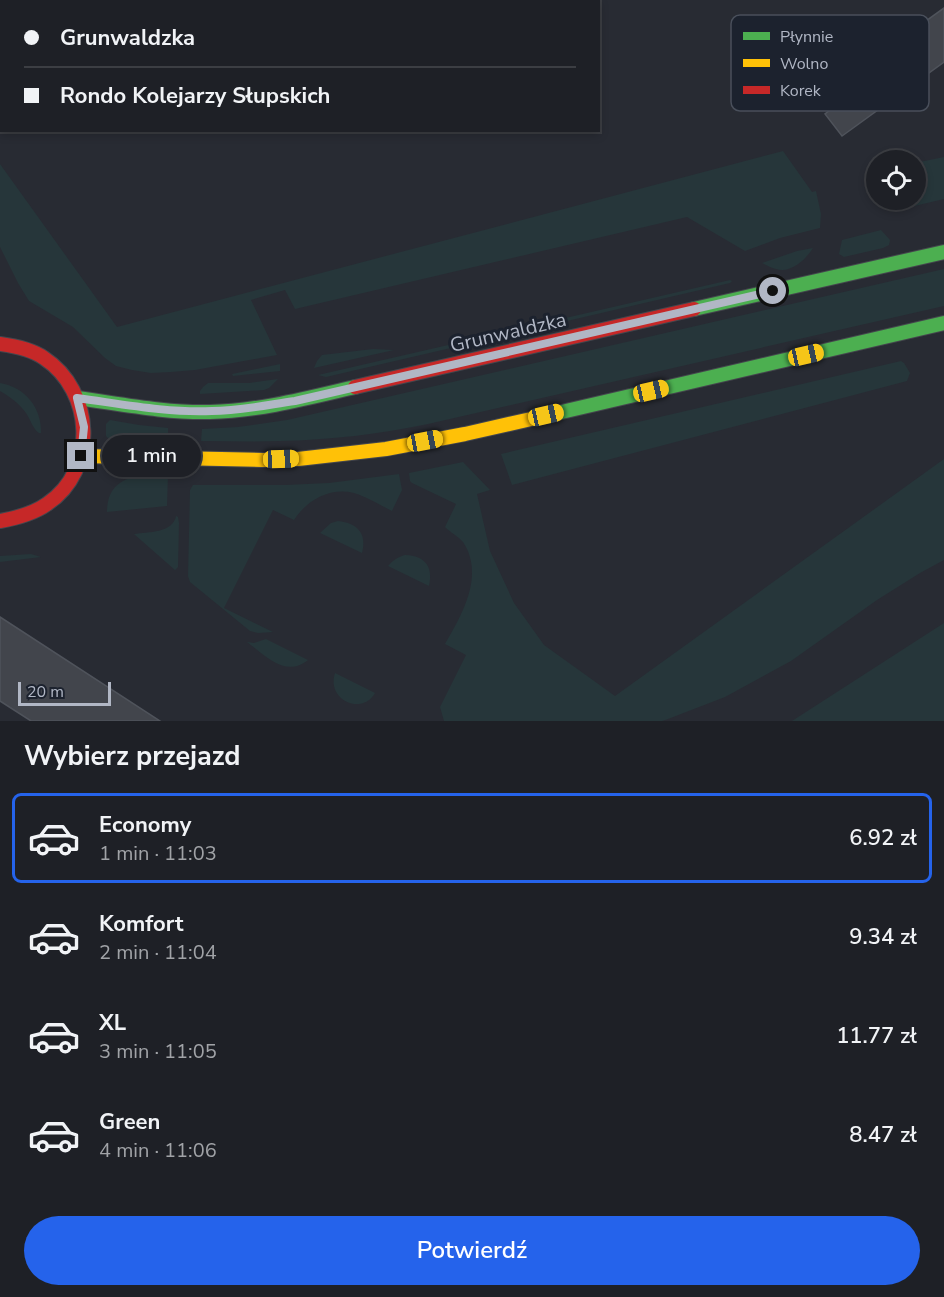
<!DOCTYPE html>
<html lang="pl">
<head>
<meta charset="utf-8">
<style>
  body { margin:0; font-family:"Nunito Sans",sans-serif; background:#26282e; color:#f1f3f6; height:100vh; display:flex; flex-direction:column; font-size:22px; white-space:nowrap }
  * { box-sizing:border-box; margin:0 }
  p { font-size:20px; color:#a1a3a7 }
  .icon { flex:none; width:33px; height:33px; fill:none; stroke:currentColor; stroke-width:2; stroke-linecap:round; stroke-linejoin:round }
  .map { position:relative; height:721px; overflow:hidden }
  .sheet { display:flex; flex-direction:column; background:#1e2026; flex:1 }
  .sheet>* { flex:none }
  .hud { position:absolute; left:0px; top:0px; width:600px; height:132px; box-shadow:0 3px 9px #0003,0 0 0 2px #3c3e43; display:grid; align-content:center; height:132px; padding:0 24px; background:#1e2026 }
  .controls { position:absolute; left:866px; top:150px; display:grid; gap:12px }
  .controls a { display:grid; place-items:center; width:60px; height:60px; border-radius:50%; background:#1e2026; box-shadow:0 3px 9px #0003,0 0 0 2px #3c3e43; font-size:30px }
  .scale { position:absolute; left:18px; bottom:15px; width:93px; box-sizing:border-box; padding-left:6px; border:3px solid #b1b7c5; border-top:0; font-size:16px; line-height:21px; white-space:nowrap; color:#b1b7c5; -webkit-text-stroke:4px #1c222e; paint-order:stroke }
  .end { position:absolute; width:27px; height:27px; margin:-14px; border:8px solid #b1b7c5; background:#111; box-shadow:0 0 0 3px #111 }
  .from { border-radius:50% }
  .bubble { position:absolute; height:42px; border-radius:21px; background:#1e2026; box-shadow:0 3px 9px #0003,0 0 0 2px #3c3e43; font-size:20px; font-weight:600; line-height:42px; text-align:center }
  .car { position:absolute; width:18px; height:36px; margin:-18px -9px; border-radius:8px; box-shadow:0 0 4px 2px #0007; background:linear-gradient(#f5c518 24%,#345 0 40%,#f5c518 0 76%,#345 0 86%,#f5c518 0) }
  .hud b { display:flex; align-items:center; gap:21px; height:57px; font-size:22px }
  .hud b+b { border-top:2px solid #3c3e43 }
  .hud i { width:15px; height:15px; background:#f1f3f6 }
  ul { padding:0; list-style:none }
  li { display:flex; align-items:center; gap:18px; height:90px; margin:0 12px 9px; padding:0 12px; border:3px solid transparent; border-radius:9px }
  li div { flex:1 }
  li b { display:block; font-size:22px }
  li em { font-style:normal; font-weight:600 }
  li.current { border-color:#2563eb }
  li>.icon { width:54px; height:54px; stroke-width:1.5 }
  h2 { padding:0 24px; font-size:27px; line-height:72px }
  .action { display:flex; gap:12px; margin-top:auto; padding:12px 24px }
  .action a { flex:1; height:69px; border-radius:36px; background:#2563eb; color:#fff; font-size:24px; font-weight:600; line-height:69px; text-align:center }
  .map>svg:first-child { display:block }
  .green { fill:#26363a }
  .building { fill:#42454c; stroke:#4f535b; stroke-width:1.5 }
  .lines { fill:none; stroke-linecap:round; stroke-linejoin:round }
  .fast-casing { stroke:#44464d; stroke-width:16 }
  .slow-casing { stroke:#44464d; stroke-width:16 }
  .jam-casing { stroke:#44464d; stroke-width:16 }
  .fast { stroke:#4caf50; stroke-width:14 }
  .slow { stroke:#ffc107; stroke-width:14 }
  .jam { stroke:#c62828; stroke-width:14 }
  .route { stroke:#b1b7c5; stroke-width:8 }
  .labels { text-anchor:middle; stroke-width:6; stroke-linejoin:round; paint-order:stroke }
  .street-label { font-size:20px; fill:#b1b7c5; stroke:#1c222e }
  .key { fill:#1c222e; stroke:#494f5b; stroke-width:1.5 }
  .key-label { font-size:16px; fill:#b1b7c5 }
</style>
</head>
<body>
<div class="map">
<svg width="944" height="721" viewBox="0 0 944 721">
  <rect width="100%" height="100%" fill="#282b33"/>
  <g class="green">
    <path d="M783 151 812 192 816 191 821 214 820 228 780 238 745 251 687 217 295 309 285 290 251 300 277 355 195 370 171 372 151 373 132 370 116 366 105 358 73 327 29 301 18 283 0 247V164L117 327Z"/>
    <path d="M944 157V199L910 207 905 200H915V163Z"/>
    <path d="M881 230 890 240 889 245 883 248 844 257 839 254 842 240Z"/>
    <path d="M813 248C806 259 791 274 776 269 771 268 767 265 762 263L797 251Z"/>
    <path d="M944 269V306L428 424C380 434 330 440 280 441 254 442 227 441 201 441L202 429 238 427 287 420Z"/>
    <path d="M730 280 732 281 730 283 326 377 318 375Z"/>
    <path d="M373 349 394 350 314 368 317 361 322 355Z"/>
    <path d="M901 361 904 363 910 373 907 381 512 485 501 454Z"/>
    <path d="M280 364V371L233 376 232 374Z"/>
    <path d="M278 379 269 388 264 390 200 394V391L203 387 208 383H249Z"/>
    <path d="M0 383C25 387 42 408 41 433H39C32 428 31 420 26 413 19 403 10 397 0 391Z"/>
    <path d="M110 420 139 425 168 428V441L109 439 106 436V424Z"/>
    <path d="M944 459V560L920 573 877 600 791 661 725 697 668 719 662 721H444L440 707 466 655 445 644C462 615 485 575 463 542 459 537 450 532 445 527L456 504 412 483 410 481 409 473 463 462 490 490 477 494 490 551 514 603 544 645 615 696Z"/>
    <path d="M144 474H168L167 506 107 512C107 486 122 479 144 474Z"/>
    <path d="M399 474 402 490 392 511C380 505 367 497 354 493 330 487 307 500 294 520L273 510 224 608 273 632 258 633 250 631 190 582 188 576 190 490 193 485H286L329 483Z"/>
    <path d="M176 516 178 517 179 523 178 567 175 570 134 534C148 532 173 533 176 516Z"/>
    <path d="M338 521C358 523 367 534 362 553L320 533 331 523Z"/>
    <path d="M31 554 41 557 0 562V556Z"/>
    <path d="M405 555C426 556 433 567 429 586L388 566C393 560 398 557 405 555Z"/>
    <path d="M944 623V721H792Z"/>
    <path d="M266 639 308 660C286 678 266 656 247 642L254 643Z"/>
    <path d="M335 673 375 693C362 716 326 700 335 673Z"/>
  </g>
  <g class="building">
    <path d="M944 8V62L842 136 825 114 871 79 862 67Z"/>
    <path d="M0 617 160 721H31L0 701Z"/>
  </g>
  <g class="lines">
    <g class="fast-casing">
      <g id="fast">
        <path d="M694 309 944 252"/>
        <path d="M77 398C121 404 165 413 210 412 259 411 308 398 355 387"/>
        <path d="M540 417 944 323"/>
      </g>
    </g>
    <g class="slow-casing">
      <path id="slow" d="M81 456 263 460 298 459 386 449 465 434 540 417"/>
    </g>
    <g class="jam-casing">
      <g id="jam">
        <path d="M0 344C15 346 31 349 44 358 94 391 98 470 47 504 33 514 17 518 0 521"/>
        <path d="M355 387 694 309"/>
      </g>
    </g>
    <use href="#fast" class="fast"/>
    <use href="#slow" class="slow"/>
    <use href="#jam" class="jam"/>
  </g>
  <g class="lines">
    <path class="route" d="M81 456 84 427 77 398C122 404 167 413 212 411 239 411 267 405 295 401L773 291"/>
  </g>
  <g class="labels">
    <g class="street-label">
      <text transform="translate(508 332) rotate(-13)" y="7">Grunwaldzka</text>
    </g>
  </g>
  <rect x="731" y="15" width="198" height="96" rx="9" class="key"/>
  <rect x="743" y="32" width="27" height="8" fill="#4caf50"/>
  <rect x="743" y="59" width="27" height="8" fill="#ffc107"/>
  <rect x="743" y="86" width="27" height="8" fill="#c62828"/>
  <g class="key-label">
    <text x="780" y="42">Płynnie</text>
    <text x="780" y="69">Wolno</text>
    <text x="780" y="96">Korek</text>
  </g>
</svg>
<div class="controls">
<a><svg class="icon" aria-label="locate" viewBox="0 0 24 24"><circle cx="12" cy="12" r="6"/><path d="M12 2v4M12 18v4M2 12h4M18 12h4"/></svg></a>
</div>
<div class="scale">20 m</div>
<i class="end from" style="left:773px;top:291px"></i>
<i class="end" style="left:81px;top:456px"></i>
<div class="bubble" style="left:102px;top:435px;width:99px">1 min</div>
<i class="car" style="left:806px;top:355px;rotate:77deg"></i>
<i class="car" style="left:651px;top:391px;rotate:77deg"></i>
<i class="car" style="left:546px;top:415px;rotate:77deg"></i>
<i class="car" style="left:425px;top:441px;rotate:79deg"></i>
<i class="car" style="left:281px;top:459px;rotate:88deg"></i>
<div class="hud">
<b><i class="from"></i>Grunwaldzka</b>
<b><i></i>Rondo Kolejarzy Słupskich</b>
</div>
</div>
<section class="sheet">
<h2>Wybierz przejazd</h2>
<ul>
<li class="current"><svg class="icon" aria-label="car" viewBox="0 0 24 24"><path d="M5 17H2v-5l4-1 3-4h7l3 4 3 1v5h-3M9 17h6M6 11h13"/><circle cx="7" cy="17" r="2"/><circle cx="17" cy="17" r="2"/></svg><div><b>Economy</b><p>1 min · 11:03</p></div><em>6.92 zł</em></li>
<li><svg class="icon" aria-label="car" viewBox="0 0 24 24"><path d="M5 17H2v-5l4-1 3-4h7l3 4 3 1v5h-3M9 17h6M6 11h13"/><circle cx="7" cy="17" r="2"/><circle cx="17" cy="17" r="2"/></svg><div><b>Komfort</b><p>2 min · 11:04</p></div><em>9.34 zł</em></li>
<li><svg class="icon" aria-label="car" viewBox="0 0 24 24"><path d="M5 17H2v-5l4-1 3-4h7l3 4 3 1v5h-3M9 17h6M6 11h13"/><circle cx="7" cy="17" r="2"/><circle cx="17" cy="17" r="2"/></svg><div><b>XL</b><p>3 min · 11:05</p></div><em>11.77 zł</em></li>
<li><svg class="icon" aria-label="car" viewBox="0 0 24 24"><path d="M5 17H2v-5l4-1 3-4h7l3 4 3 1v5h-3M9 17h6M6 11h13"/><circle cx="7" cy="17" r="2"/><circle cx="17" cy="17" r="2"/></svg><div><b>Green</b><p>4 min · 11:06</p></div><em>8.47 zł</em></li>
</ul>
<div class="action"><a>Potwierdź</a></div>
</section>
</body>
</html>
